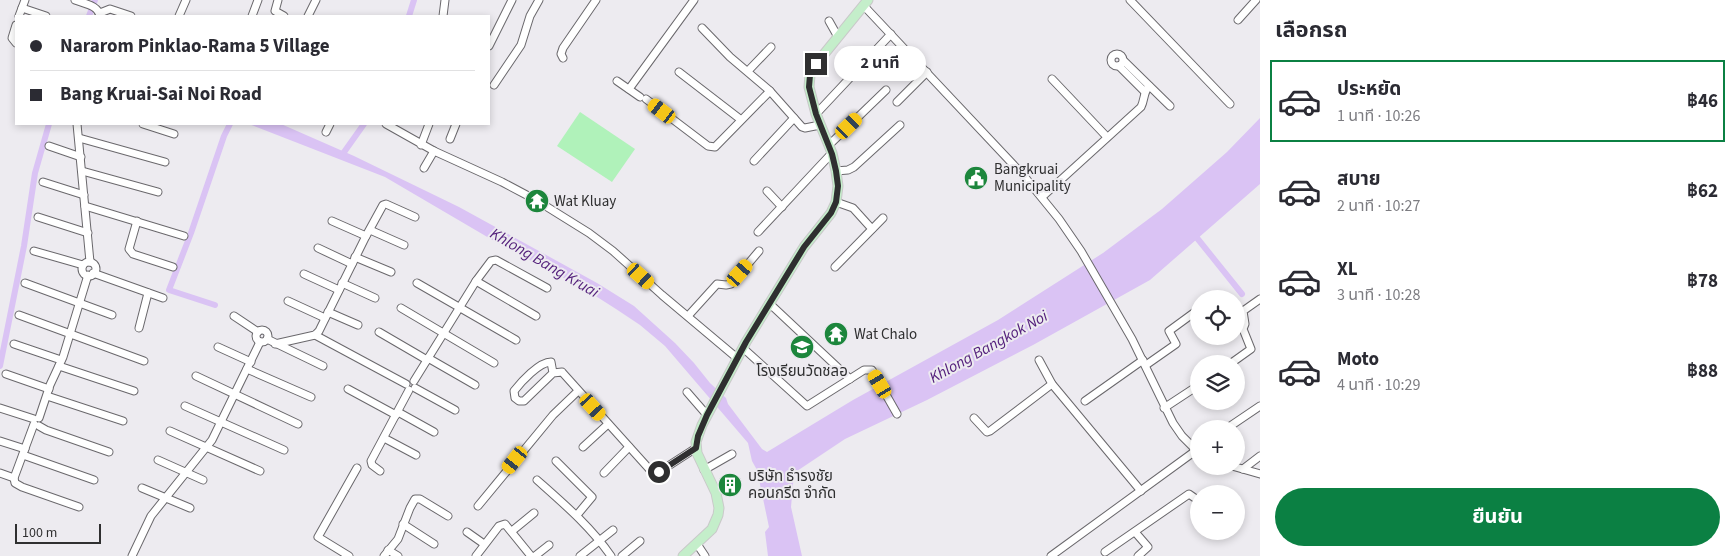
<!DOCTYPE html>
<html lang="th">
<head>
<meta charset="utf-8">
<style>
  body { margin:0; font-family:"Source Sans 3","Noto Sans Thai",sans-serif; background:#f7f7f7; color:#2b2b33; height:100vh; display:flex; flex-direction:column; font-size:19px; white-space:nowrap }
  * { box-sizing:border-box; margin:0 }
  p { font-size:16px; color:#7c7c81 }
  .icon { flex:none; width:28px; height:28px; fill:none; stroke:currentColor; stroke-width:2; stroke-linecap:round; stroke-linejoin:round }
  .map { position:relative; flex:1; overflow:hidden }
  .sheet { display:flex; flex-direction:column; background:#fff; width:475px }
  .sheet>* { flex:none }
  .guide { position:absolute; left:15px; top:15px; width:475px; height:110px; border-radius:0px; box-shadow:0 2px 8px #0003; display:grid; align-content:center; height:110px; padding:0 15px; background:#fff }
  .controls { position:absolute; left:1190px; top:290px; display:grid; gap:10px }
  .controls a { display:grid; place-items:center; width:55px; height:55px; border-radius:50%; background:#fff; box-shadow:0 2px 8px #0003; font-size:25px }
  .scale { position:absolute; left:15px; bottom:12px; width:86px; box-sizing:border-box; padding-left:5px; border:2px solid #2f2f30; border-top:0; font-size:14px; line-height:18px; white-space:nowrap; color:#2f2f30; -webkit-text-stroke:4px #edebf0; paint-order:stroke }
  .end { position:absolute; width:22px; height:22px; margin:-11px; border:6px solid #2f2f30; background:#fff; box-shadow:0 0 0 2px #fff }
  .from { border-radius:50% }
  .bubble { position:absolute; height:35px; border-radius:18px; background:#fff; box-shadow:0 2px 8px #0003; font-size:16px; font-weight:700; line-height:35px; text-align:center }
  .car { position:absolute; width:15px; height:30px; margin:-15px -8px; border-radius:6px; box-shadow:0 0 4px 1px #0007; background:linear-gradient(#f5c518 24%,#345 0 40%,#f5c518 0 76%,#345 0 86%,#f5c518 0) }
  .guide b { display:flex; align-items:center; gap:18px; height:48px; font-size:19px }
  .guide b+b { border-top:1px solid #e1e1e2 }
  .guide i { width:12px; height:12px; background:#2b2b33 }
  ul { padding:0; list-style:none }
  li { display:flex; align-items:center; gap:15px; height:82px; margin:0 10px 8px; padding:0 5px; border:2px solid transparent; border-radius:0px }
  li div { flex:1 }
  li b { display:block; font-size:19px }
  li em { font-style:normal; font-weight:700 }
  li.current { border-color:#0b8043 }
  li>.icon { width:45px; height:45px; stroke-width:1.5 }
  h2 { padding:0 15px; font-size:22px; line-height:60px }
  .action { display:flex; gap:10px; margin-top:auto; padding:10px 15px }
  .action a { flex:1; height:58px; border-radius:30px; background:#0b8043; color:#fff; font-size:20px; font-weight:700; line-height:58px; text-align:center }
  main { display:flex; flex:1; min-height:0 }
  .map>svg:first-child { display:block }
  .green { fill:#b0f2ba }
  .water { fill:#dac3f4 }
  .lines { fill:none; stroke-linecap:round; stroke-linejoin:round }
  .canal { stroke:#dac3f4; stroke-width:6 }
  .minor-casing { stroke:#6a686c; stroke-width:9 }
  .major-casing { stroke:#c9c9c9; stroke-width:11 }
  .minor { stroke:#fff; stroke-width:7 }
  .major { stroke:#c4eeca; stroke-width:9 }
  .route { stroke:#2f2f30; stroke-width:6 }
  .labels { text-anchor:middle; stroke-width:4; stroke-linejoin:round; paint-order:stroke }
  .poi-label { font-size:15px; fill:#2f2f30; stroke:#edebf0; text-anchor:start }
  .water-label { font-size:16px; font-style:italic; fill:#531f7b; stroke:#edebf0 }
</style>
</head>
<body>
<main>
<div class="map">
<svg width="1260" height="556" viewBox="0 0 1260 556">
  <rect width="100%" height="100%" fill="#edebf0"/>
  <path class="green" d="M580 112 635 149 612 182 557 146Z"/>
  <path class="water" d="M1260 118V184L1150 280 1033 345 927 400 845 439 794 473 791 507 802 556H768L765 532 769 527 757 470 752 461 748 443 665 346 640 325 616 309 583 288 501 245 385 177 249 124H281L354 156 459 207 597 283 634 306 675 343 694 363 710 383 726 398 728 404 762 449 767 452 853 400 998 320 1103 253 1162 209 1227 152Z"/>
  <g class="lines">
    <g class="canal">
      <path d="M89 16 95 0"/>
      <path d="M409 16 414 0"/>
      <path d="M342 155 364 124"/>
      <path d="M1193 233 1242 294"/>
      <path d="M215 305 169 290 191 233 224 136 230 124"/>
      <path d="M0 366 24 246 35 173 49 124"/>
    </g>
    <g class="minor-casing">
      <g id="minor">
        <path d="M75 0C85 4 98 5 100 16"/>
        <path d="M278 0 275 11 284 16"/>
        <path d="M1130 0 1230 104"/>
        <path d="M864 6 1024 176 1059 219 1081 251 1132 339 1173 423 1182 436 1199 453"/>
        <path d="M22 8 46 16"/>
        <path d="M100 13 110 9 131 16"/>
        <path d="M19 16 25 0"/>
        <path d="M179 16 186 0"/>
        <path d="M252 16 258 0"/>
        <path d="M308 16 316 0"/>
        <path d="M443 16 445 0"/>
        <path d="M1238 20 1256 0"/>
        <path d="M829 21 838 37"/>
        <path d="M16 25 12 38 16 43"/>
        <path d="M702 28 730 57 770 91 802 127 805 128 820 125"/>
        <path d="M489 46 512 0"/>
        <circle cx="1117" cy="60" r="6"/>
        <path d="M563 58 561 54 563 48 596 0"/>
        <path d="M1124 61 1170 106"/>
        <path d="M1119 66 1144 91"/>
        <path d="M748 71 771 47"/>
        <path d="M679 72 740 119"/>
        <path d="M1052 79 1107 137"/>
        <path d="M617 81 640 97"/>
        <path d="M494 85 521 45 530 16 539 0"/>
        <path d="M629 89 694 0"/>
        <path d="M646 99 708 146 715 147 770 91"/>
        <path d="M897 102 927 72"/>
        <path d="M816 114 891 34"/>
        <path d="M77 124 90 262"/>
        <path d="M143 124 174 134"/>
        <path d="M386 124 434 151 502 182 536 200 589 233 613 251 662 295 737 358"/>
        <path d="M326 132 330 124"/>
        <path d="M79 138 165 162"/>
        <path d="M450 139 456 124"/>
        <path d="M421 145 429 124"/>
        <path d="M829 145 886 90"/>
        <path d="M49 146 81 157"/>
        <path d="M754 161 794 118"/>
        <path d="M424 168 434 151"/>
        <path d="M82 171 158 192"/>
        <path d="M836 171 848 170 854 167 900 125"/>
        <path d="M43 182 84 195"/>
        <path d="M767 191 782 207"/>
        <path d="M1042 197 1141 107C1145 99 1143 93 1149 86"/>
        <path d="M836 202 853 208 872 229"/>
        <path d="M85 206 184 236"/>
        <path d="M38 217 88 233"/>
        <path d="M137 221 129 249 133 254 173 267"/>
        <path d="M332 221 366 236"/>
        <path d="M370 230 404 245"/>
        <path d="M758 232 832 153"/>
        <path d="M318 248 352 264"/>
        <path d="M34 251 83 265"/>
        <path d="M355 257 391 272"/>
        <circle cx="89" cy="269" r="7"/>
        <path d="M835 267 883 218"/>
        <path d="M93 273 163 298"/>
        <path d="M304 274 339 290"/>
        <path d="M476 281 536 316"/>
        <path d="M25 283 112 315"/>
        <path d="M342 283 375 298"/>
        <path d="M417 283 516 340"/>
        <path d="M288 301 325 318"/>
        <path d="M769 303 850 379"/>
        <path d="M401 308 494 363"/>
        <path d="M328 312 358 325"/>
        <path d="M19 315 144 361"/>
        <path d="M234 316 258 332"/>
        <path d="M688 316 717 284 726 285 731 284 759 251"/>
        <path d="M139 328 148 293"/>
        <circle cx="262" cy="336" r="6"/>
        <path d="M379 332 427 360"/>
        <path d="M315 335 406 384"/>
        <path d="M267 339 323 366"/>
        <path d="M14 344 61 360"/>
        <path d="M275 344 315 335 319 331 366 236 383 205 386 204 415 217"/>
        <path d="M218 347 251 362"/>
        <path d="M743 348 807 406 864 370H872L897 414"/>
        <path d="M428 358 475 385"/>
        <path d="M1039 360 1052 384 1141 491"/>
        <path d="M1230 364 1251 349 1243 329 1245 324 1243 311 1260 299"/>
        <path d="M1146 365 1176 344 1169 331 1195 312"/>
        <path d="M59 366 134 391"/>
        <path d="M247 369 311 397"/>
        <path d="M562 372 553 373 524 401H519L515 398 514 391C521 382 539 362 551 362L553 373 562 372 651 471 659 472 696 448"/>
        <path d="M6 374 49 389"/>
        <path d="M196 376 298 424"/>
        <path d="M414 381 476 281 491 261 496 260 547 288"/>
        <path d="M415 388 455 410"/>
        <path d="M348 389 396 415"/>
        <path d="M687 392 707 415"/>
        <path d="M47 396 123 421"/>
        <path d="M1085 401 1143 360"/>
        <path d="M185 406 284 450"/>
        <path d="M0 408 34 419"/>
        <path d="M1164 408 1199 385"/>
        <path d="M398 412 434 432"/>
        <path d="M39 418 50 385 63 357 88 275"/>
        <path d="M974 418 987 432 990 431 1052 384"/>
        <path d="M34 424 14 478 15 483 22 487 79 507"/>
        <path d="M39 426 46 430 109 452"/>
        <path d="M1226 429 1260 406"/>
        <path d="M170 431 260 471"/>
        <path d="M384 438 416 455"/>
        <path d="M0 441 25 449"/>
        <path d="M583 447 608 424"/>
        <path d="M23 455 94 480"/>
        <path d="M158 460 203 480"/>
        <path d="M556 461 592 497 577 515"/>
        <path d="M1232 466 1260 474"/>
        <path d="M1243 469 1260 456"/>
        <path d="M704 470 732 454"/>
        <path d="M380 471 372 465 371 461 409 390"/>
        <path d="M0 473 14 478"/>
        <path d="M604 473 629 447"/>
        <path d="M537 480C564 504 590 526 611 556"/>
        <path d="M142 488 190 508"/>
        <path d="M478 506 553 415 578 391"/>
        <path d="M403 524 434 544"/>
        <path d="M512 531 534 513"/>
        <path d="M467 532 484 544"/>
        <path d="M1135 532 1148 547 1138 556"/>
        <path d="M697 544 705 556"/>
        <path d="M388 550 398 556"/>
        <path d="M1105 552 1189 494 1199 501"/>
        <path d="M132 556 151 516 212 440 260 342"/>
        <path d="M349 556 318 537 357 468"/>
        <path d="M384 556 398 539 410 508 415 499H420L448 516"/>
        <path d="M476 556 499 526 505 524 531 556"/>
        <path d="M535 556 549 545"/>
        <path d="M580 556 613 530"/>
        <path d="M622 556 640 541"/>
        <path d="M1051 556 1198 449"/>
      </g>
    </g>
    <g class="major-casing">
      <path id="major" d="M683 556 712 529 718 515 719 508 716 493 697 453 696 442 702 425 746 342 804 247 831 213 836 202 838 186 836 171 832 153 816 114 809 87 810 75 816 64 868 0"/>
    </g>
    <use href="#minor" class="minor"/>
    <use href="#major" class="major"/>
  </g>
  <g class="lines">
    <path class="route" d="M659 472 696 448 698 436 707 415 746 342 804 247 831 213 836 202 838 186 836 171 832 154 816 114 809 87 810 75 816 64"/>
  </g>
  <defs>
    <g id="civic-disc" transform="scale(1.25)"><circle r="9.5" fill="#1c863c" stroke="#edebf0"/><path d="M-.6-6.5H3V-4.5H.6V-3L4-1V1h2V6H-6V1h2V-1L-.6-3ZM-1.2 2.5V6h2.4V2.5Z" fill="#fff"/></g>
    <g id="temple-disc" transform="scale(1.25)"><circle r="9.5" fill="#1c863c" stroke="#edebf0"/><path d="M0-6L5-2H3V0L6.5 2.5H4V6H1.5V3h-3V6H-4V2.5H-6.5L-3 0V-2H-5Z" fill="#fff"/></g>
    <g id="school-disc" transform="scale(1.25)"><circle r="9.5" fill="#1c863c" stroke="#edebf0"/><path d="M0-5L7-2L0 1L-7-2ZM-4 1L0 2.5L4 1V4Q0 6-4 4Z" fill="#fff"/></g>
    <g id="building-disc" transform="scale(1.25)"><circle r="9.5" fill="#1c863c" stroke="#edebf0"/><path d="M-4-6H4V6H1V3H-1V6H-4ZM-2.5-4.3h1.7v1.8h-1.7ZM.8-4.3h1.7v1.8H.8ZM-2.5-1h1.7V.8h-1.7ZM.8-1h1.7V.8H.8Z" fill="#fff"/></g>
  </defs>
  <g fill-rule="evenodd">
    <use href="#civic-disc" x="976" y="178"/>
    <use href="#temple-disc" x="537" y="201"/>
    <use href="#temple-disc" x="836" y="334"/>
    <use href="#school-disc" x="802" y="347"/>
    <use href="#building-disc" x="730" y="485"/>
  </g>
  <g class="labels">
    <g class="poi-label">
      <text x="994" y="174">Bangkruai<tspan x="994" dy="17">Municipality</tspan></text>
      <text x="554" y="206">Wat Kluay</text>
      <text x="854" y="339">Wat Chalo</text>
      <text x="802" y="376" text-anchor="middle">โรงเรียนวัดชลอ</text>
      <text x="748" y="481">บริษัท ธำรงชัย<tspan x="748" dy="17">คอนกรีต จำกัด</tspan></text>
    </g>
    <g class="water-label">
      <text transform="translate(545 262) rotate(30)" y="6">Khlong Bang Kruai</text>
      <text transform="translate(988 346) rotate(-29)" y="6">Khlong Bangkok Noi</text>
    </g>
  </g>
</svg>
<div class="controls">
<a><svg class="icon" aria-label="locate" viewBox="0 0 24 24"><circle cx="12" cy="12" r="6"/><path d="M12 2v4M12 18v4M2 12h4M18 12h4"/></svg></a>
<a><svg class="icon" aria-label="layers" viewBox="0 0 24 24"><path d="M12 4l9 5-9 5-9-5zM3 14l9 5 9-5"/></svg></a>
<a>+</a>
<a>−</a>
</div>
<div class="scale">100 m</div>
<i class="end from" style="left:659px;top:472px"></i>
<i class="end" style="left:816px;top:64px"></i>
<div class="bubble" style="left:834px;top:46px;width:92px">2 นาที</div>
<i class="car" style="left:662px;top:111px;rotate:307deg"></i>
<i class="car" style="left:849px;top:126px;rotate:46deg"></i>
<i class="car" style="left:740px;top:273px;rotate:41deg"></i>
<i class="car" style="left:641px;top:276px;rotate:132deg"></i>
<i class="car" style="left:880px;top:384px;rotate:329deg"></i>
<i class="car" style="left:593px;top:407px;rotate:138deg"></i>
<i class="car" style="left:515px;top:460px;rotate:219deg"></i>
<div class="guide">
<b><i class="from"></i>Nararom Pinklao-Rama 5 Village</b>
<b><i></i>Bang Kruai-Sai Noi Road</b>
</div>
</div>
<section class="sheet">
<h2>เลือกรถ</h2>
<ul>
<li class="current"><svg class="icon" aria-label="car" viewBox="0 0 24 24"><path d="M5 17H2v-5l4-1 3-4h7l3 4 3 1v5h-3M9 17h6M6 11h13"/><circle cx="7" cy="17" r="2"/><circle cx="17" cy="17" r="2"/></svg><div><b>ประหยัด</b><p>1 นาที · 10:26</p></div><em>฿46</em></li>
<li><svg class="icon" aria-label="car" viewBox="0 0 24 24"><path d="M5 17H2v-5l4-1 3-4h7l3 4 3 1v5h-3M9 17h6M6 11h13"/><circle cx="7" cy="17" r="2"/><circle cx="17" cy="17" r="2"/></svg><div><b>สบาย</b><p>2 นาที · 10:27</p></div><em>฿62</em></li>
<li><svg class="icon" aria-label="car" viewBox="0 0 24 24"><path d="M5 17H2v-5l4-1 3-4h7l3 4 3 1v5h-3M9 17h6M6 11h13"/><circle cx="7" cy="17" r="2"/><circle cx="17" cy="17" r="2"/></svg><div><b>XL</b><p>3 นาที · 10:28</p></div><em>฿78</em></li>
<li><svg class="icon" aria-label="car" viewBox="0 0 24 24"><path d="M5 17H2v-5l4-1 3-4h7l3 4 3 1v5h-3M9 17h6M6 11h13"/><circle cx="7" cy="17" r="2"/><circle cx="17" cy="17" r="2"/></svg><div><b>Moto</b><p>4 นาที · 10:29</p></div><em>฿88</em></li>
</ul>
<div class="action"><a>ยืนยัน</a></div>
</section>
</main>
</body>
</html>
